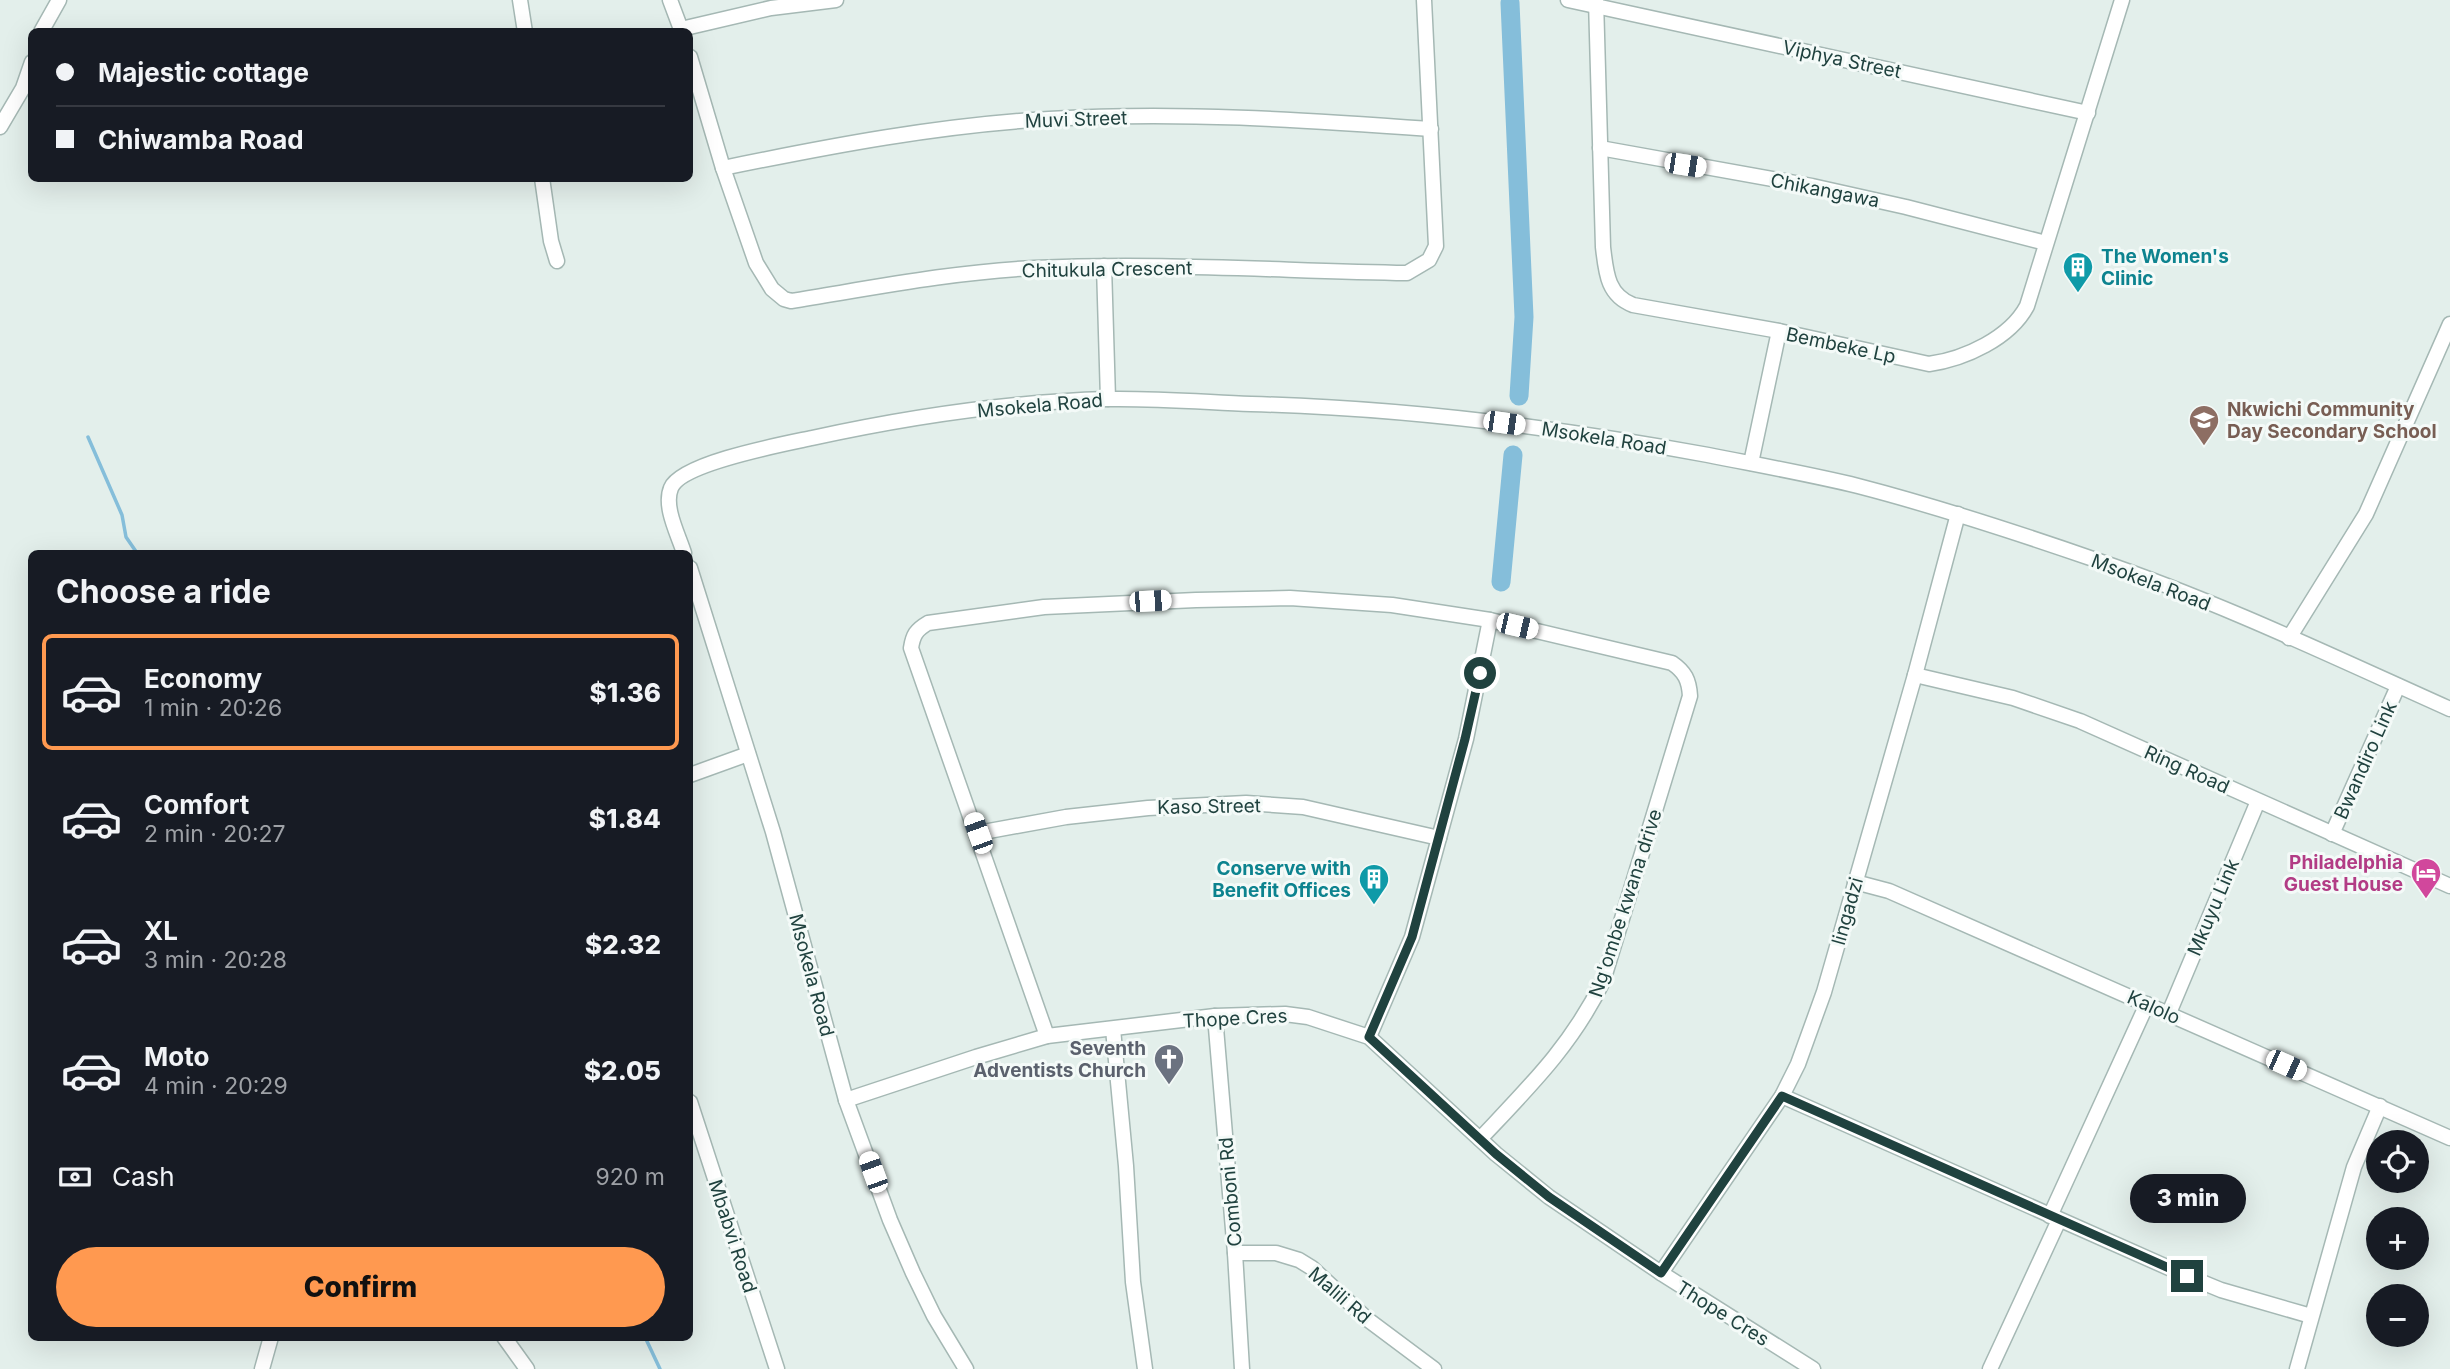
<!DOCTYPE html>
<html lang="en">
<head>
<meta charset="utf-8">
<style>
  body { margin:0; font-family:Inter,sans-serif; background:#20242c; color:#f1f3f6; height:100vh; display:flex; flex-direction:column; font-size:26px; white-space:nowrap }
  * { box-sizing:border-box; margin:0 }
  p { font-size:23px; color:#9ea1a6 }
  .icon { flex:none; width:38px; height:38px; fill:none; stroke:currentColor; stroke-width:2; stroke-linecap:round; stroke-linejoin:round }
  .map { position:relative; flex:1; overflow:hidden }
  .sheet { position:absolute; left:28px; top:550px; width:665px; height:791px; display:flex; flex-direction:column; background:#171b24; border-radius:10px; box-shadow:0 7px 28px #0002 }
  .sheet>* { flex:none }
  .top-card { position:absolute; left:28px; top:28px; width:665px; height:154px; border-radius:10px; box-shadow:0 7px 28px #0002; display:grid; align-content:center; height:154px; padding:0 28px; background:#171b24 }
  .controls { position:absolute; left:2366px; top:1130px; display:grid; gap:14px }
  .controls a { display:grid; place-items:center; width:63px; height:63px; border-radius:50%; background:#171b24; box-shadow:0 7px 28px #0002; font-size:35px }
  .end { position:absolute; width:32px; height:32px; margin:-16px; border:9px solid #20423f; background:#fff; box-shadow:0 0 0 4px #fff }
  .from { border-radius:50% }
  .bubble { position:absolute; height:49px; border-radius:24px; background:#171b24; box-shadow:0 7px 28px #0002; font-size:23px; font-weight:800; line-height:49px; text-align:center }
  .car { position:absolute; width:21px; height:42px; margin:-21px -10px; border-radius:9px; box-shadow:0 0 5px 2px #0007; background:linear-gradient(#fff 24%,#345 0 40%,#fff 0 76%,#345 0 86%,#fff 0) }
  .top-card b { display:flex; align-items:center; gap:24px; height:66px; font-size:26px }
  .top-card b+b { border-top:2px solid #363941 }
  .top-card i { width:18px; height:18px; background:#f1f3f6 }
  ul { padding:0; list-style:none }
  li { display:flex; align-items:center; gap:21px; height:116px; margin:0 14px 10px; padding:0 14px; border:4px solid transparent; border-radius:10px }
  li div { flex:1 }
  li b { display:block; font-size:26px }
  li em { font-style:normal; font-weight:800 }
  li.active { border-color:#ff9950 }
  li>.icon { width:63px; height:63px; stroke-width:1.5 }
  h2 { padding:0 28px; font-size:32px; line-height:84px }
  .pay { display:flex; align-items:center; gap:18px; height:77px; padding:0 28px; font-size:26px }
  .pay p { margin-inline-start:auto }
  .cta { display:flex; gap:14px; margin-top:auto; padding:14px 28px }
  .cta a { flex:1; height:80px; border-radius:42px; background:#ff9950; color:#111; font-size:28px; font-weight:800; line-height:80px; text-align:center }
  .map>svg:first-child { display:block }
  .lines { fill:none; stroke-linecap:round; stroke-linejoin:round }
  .stream { stroke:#85beda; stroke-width:3.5 }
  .river { stroke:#85beda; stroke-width:19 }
  .minor-casing { stroke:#a5b8b4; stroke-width:17 }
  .minor { stroke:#fff; stroke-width:14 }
  .route { stroke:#20423f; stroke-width:9 }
  .labels { text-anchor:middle; stroke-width:6; stroke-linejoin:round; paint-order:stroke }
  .street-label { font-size:19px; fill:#20423f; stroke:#f4faf8 }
  .culture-label { font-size:19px; font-weight:bold; fill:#0d838f; stroke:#f4faf8; text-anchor:start }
  .education-label { font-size:19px; font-weight:bold; fill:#785e54; stroke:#f4faf8; text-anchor:start }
  .hotel-label { font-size:19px; font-weight:bold; fill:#b23c85; stroke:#f4faf8; text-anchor:end }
  .worship-label { font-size:19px; font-weight:bold; fill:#5b616d; stroke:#f4faf8; text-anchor:end }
</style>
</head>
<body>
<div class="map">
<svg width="2450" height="1369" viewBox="0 0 2450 1369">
  <rect width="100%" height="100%" fill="#e3efeb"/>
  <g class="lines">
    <g class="stream">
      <path d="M88 437 122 515 126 537 137 553"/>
      <path d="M645 1337 660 1369"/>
    </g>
    <g class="river">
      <path d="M1510 3 1524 317 1519 396"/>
      <path d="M1501 582 1513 455"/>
    </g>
    <g class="minor-casing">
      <g id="minor">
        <path d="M520 0 525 32"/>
        <path d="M670 0 682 32"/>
        <path d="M1568 0 2088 113"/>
        <path d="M1596 0 1603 247C1606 272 1607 295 1633 305L1779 331 1929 364C1965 359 2010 338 2027 306L2122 0"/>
        <path d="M681 29 771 8 836 0"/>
        <path d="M41 32 59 0"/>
        <path d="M690 57 723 168 756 263 772 289 784 299 791 301C872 288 952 272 1034 268 1158 262 1283 271 1407 273L1429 260 1436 246 1424 0"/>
        <path d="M0 127 23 88 32 62"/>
        <path d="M1600 148 1812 186 1906 207 2046 243"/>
        <path d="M723 168C830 146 940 125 1049 119 1176 111 1304 120 1431 129"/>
        <path d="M542 178 551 241 557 261"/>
        <path d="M1104 266 1108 399"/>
        <path d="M1751 463 1779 331"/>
        <path d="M684 553C679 536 663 507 671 488 681 463 784 444 812 438 908 417 1008 402 1107 399 1154 398 1203 402 1251 404 1405 408 1556 427 1708 455 1758 465 1809 474 1858 486 1939 507 2018 533 2096 560 2217 601 2334 657 2450 709"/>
        <path d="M690 568 773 832 846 1100 890 1220 913 1273 934 1316 966 1369"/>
        <path d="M2289 638 2366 514 2450 324"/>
        <path d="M1915 675 2013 698 2080 721 2450 886"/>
        <path d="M690 775 748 754"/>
        <path d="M978 833 1066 817 1148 808 1246 803 1303 807 1439 838"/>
        <path d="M2332 834 2398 686"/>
        <path d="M1855 882 1889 891 2450 1138"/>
        <path d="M2169 1013 2258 801"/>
        <path d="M1215 1016 1235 1253 1242 1369"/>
        <path d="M1113 1029 1126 1166 1133 1282 1145 1369"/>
        <path d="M1047 1036 911 648C913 635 916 630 928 623L1044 607 1196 600 1290 598 1392 605 1490 620 1672 663C1685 672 1689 680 1690 696L1603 981C1572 1045 1529 1087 1480 1139"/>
        <path d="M1369 1037 1412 937 1466 739 1490 620"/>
        <path d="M1782 1096 2187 1276 2221 1290 2311 1316"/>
        <path d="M846 1100 976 1057 1047 1036 1215 1016 1285 1014 1308 1017 1369 1037 1496 1154 1549 1197 1661 1273 1813 1369"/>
        <path d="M690 1102 777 1369"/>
        <path d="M2050 1216 2147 1004"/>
        <path d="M1235 1253H1276L1299 1260 1312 1268 1367 1319 1434 1369"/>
        <path d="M1661 1273 1782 1096 1798 1064 1824 992 1915 675 1958 514"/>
        <path d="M504 1337 527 1369"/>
        <path d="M262 1369 271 1337"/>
        <path d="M1990 1369 2059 1220"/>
        <path d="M2297 1369 2354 1167 2380 1106"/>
      </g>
    </g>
    <use href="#minor" class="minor"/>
  </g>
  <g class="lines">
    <path class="route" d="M1480 673 1465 739 1412 937 1369 1037 1496 1154 1549 1197 1661 1273 1782 1096 2187 1276"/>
  </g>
  <defs>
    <g id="building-pin" transform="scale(1.575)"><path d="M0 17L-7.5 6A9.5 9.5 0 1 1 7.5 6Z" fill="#0f9aa8" stroke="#f4faf8"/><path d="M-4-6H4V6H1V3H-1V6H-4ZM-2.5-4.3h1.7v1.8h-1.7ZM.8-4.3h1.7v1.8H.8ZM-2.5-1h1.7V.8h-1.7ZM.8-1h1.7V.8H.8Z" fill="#fff"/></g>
    <g id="school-pin" transform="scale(1.575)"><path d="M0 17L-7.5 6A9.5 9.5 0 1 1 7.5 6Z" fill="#8d6e63" stroke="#f4faf8"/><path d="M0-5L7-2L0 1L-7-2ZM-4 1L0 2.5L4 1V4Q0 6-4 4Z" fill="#fff"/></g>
    <g id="hotel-pin" transform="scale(1.575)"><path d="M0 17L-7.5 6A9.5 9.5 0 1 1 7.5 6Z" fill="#d1479c" stroke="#f4faf8"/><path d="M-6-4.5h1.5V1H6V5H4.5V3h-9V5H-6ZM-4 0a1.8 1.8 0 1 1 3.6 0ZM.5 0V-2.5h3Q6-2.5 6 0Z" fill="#fff"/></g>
    <g id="church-pin" transform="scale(1.575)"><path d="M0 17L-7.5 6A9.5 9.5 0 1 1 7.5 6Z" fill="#6b7280" stroke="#f4faf8"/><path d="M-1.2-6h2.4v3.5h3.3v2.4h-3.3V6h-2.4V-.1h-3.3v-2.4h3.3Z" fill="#fff"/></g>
  </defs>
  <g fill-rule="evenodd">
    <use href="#building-pin" x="2078" y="267"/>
    <use href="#school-pin" x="2204" y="420"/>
    <use href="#hotel-pin" x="2426" y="873"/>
    <use href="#building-pin" x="1374" y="879"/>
    <use href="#church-pin" x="1169" y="1059"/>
  </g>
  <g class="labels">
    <g class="street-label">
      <text transform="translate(1842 59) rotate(12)" y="7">Viphya Street</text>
      <text transform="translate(1076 119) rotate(-2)" y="7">Muvi Street</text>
      <text transform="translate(1825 190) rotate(11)" y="7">Chikangawa</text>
      <text transform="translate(1107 269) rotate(-1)" y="7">Chitukula Crescent</text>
      <text transform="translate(1841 345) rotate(12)" y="7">Bembeke Lp</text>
      <text transform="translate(1040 405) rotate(-5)" y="7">Msokela Road</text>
      <text transform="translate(1604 438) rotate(9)" y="7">Msokela Road</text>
      <text transform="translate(2151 582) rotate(21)" y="7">Msokela Road</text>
      <text transform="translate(2365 760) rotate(-66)" y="7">Bwandiro Link</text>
      <text transform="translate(2187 769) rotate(24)" y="7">Ring Road</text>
      <text transform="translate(1209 806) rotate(-1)" y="7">Kaso Street</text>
      <text transform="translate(1625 903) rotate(-72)" y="7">Ng'ombe kwana drive</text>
      <text transform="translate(2213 907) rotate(-67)" y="7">Mkuyu Link</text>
      <text transform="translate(1847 911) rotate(-74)" y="7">lingadzi</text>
      <text transform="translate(812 975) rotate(75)" y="7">Msokela Road</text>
      <text transform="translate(2154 1007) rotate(24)" y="7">Kalolo</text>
      <text transform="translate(1235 1018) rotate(-3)" y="7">Thope Cres</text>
      <text transform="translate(1230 1192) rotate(-95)" y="7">Comboni Rd</text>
      <text transform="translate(733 1236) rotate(72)" y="7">Mbabvi Road</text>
      <text transform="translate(1340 1295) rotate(41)" y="7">Malili Rd</text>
      <text transform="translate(1723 1313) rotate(32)" y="7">Thope Cres</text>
    </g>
    <g class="culture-label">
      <text x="2101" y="263">The Women's<tspan x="2101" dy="22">Clinic</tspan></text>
      <text x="1351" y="875" text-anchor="end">Conserve with<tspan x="1351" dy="22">Benefit Offices</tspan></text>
    </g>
    <g class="education-label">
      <text x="2227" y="416">Nkwichi Community<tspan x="2227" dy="22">Day Secondary School</tspan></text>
    </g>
    <g class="hotel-label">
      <text x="2403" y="869">Philadelphia<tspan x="2403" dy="22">Guest House</tspan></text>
    </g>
    <g class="worship-label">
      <text x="1146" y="1055">Seventh<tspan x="1146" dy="22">Adventists Church</tspan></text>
    </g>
  </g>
</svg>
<div class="controls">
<a><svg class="icon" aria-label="locate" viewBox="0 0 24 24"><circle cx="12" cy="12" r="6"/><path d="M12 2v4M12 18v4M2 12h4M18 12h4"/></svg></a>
<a>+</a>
<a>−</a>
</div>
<i class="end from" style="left:1480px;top:673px"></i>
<i class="end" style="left:2187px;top:1276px"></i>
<div class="bubble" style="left:2130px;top:1174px;width:116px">3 min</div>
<i class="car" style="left:1685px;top:165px;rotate:99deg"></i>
<i class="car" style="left:1504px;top:423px;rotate:98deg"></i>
<i class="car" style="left:1150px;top:601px;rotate:87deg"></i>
<i class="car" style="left:1517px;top:626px;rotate:103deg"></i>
<i class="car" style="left:978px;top:833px;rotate:340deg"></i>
<i class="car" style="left:2286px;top:1065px;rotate:114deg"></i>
<i class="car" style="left:873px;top:1172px;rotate:340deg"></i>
<div class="top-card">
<b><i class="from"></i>Majestic cottage</b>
<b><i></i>Chiwamba Road</b>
</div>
<section class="sheet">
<h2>Choose a ride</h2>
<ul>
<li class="active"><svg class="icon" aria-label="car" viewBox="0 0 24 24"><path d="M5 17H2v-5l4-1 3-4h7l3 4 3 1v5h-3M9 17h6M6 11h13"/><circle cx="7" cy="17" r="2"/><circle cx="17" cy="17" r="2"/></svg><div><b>Economy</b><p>1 min · 20:26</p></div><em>$1.36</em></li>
<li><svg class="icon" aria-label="car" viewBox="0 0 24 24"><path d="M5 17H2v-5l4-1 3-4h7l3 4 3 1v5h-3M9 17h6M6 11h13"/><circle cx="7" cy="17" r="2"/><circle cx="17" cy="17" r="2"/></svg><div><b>Comfort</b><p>2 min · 20:27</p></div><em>$1.84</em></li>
<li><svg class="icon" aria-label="car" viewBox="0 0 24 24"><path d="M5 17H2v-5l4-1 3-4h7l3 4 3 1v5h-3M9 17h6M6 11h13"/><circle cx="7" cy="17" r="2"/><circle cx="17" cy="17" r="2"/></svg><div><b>XL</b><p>3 min · 20:28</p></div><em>$2.32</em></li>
<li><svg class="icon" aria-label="car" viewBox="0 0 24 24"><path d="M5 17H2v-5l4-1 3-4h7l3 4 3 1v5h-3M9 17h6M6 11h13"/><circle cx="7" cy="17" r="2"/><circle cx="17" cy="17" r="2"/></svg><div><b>Moto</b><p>4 min · 20:29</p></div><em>$2.05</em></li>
</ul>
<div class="pay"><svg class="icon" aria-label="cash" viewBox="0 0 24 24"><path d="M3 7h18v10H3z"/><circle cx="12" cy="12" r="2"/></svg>Cash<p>920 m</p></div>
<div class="cta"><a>Confirm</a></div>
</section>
</div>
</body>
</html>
